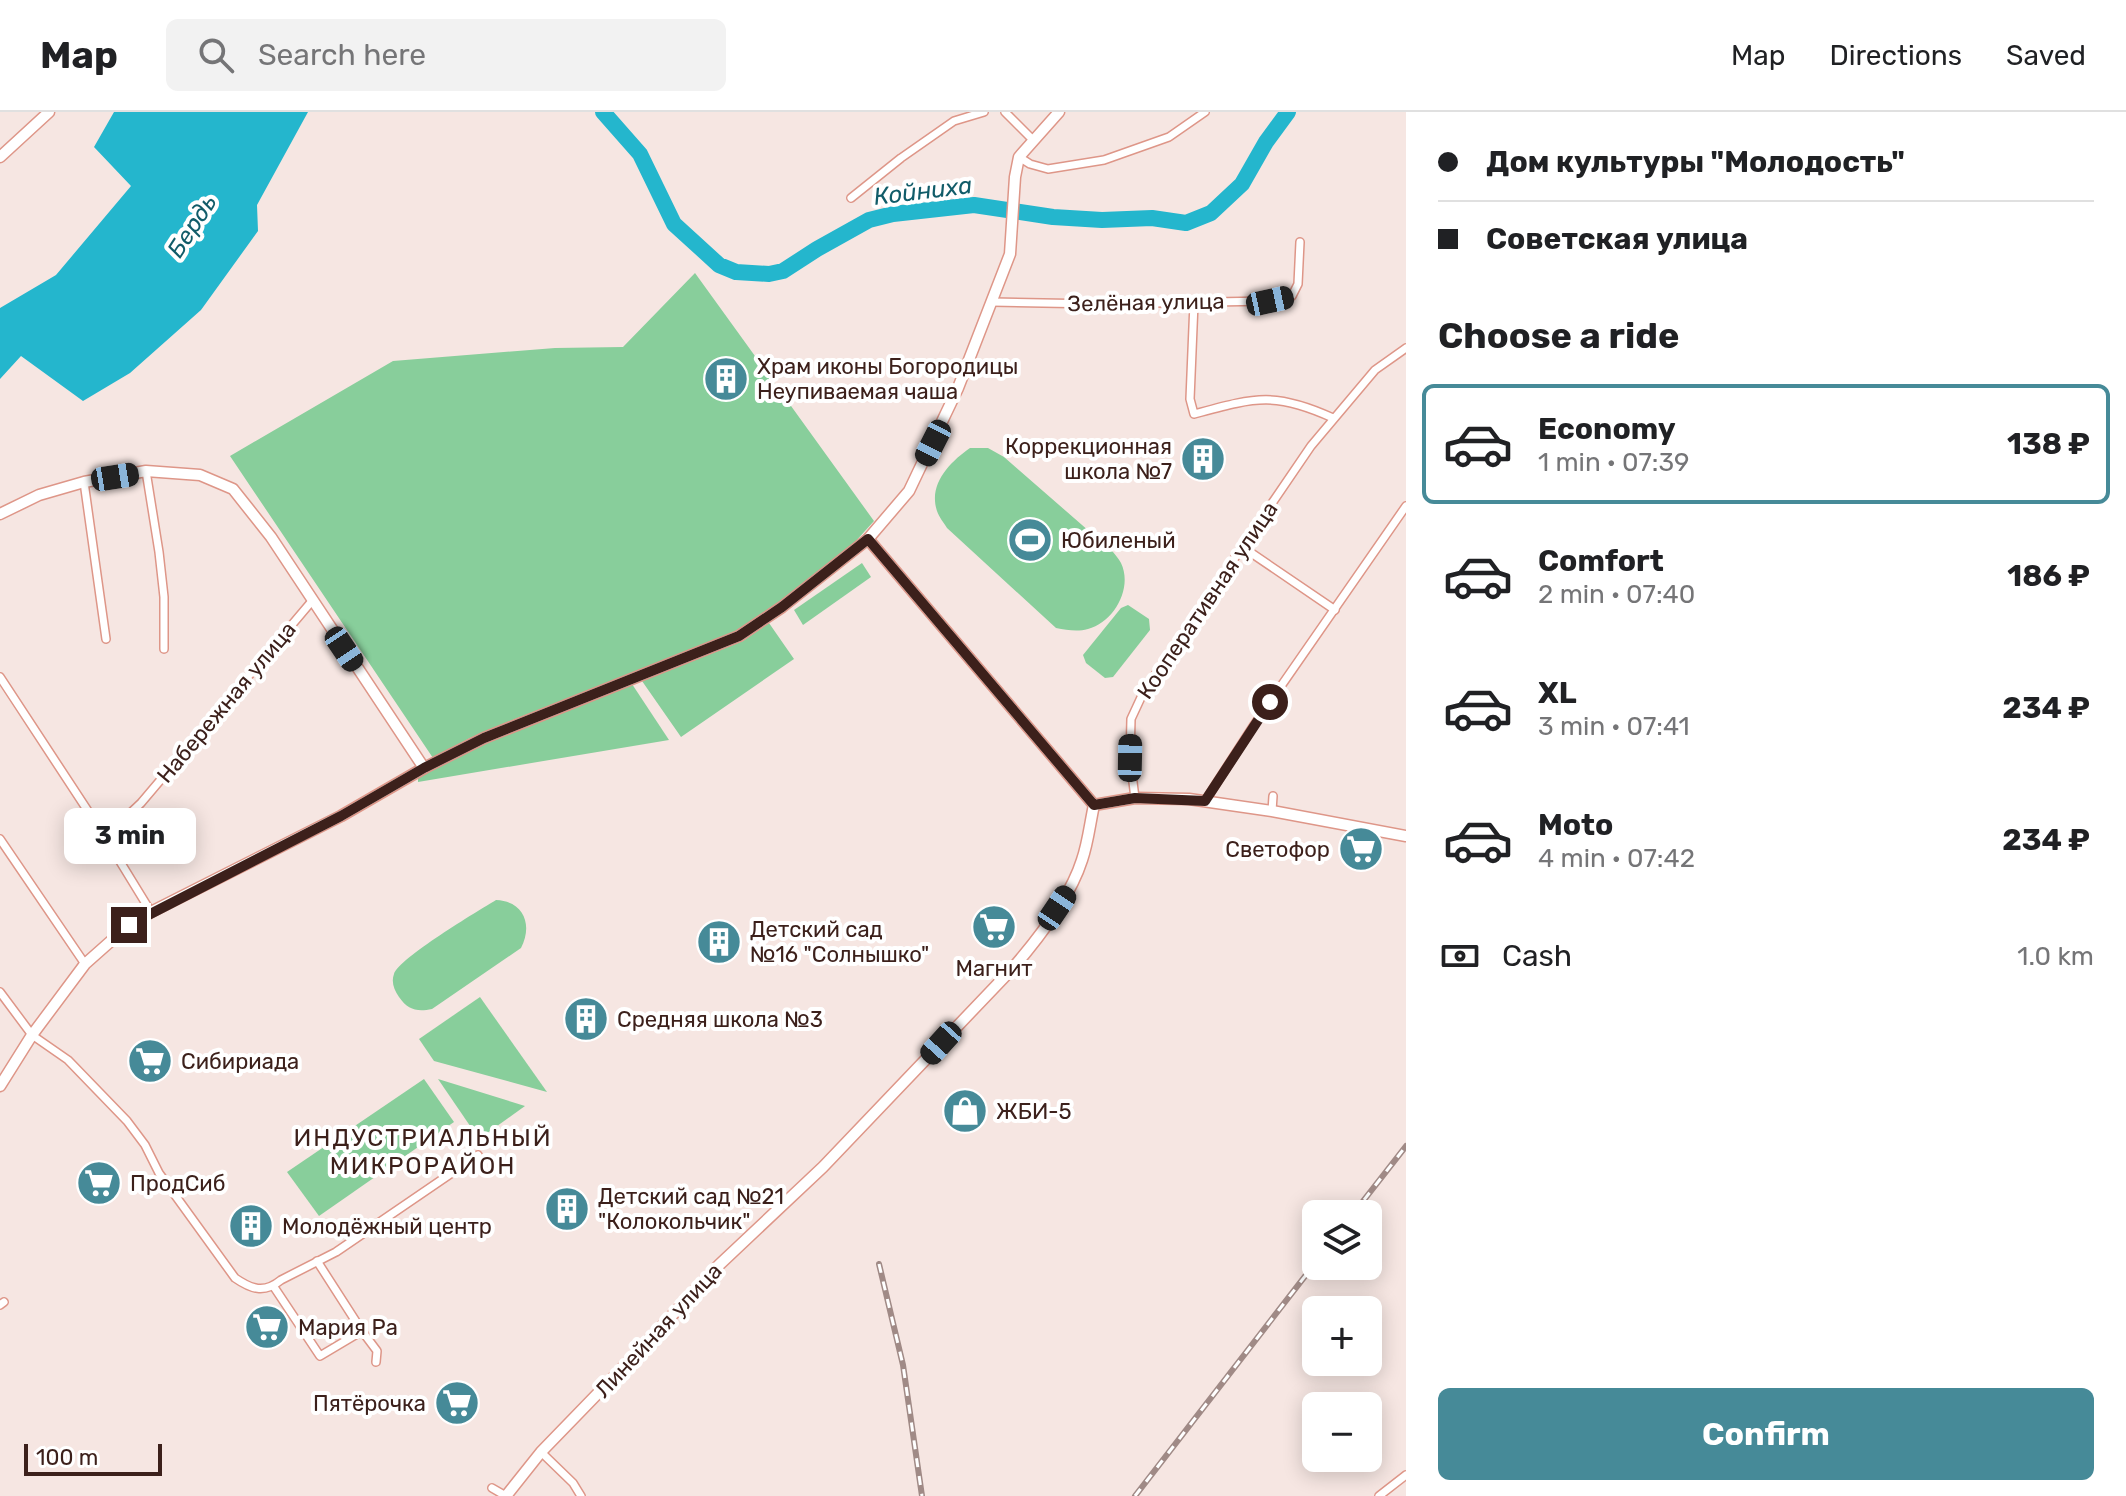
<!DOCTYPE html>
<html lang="en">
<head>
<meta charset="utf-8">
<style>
  body { margin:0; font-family:Rubik,sans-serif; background:#f2f2f2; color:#202124; height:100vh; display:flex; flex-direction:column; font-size:30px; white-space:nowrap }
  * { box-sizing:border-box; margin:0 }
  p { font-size:26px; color:#757577 }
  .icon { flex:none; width:44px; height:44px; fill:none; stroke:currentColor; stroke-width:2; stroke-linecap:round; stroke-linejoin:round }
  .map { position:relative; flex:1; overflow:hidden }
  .side { display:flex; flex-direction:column; background:#fff; width:720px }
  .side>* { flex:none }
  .top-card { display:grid; align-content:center; height:176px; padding:0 32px; background:#fff }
  .buttons { position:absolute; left:1302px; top:1088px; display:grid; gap:16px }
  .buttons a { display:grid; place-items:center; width:80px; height:80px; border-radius:12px; background:#fff; box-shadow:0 4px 20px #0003; font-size:40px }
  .scale { position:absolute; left:24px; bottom:20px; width:138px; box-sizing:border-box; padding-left:8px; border:4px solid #3c201b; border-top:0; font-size:22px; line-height:28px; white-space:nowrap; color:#3c201b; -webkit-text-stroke:6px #fff; paint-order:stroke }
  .end { position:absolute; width:36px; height:36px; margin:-18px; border:10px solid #3c201b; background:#fff; box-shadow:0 0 0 4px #fff }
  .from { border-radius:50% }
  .bubble { position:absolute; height:56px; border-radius:12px; background:#fff; box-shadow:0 4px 20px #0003; font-size:26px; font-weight:700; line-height:56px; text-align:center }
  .car { position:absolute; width:24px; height:48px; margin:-24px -12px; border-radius:10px; box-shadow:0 0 6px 2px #0007; background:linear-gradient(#222 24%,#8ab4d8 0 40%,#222 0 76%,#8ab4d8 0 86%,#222 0) }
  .top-card b { display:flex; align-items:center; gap:28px; height:76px; font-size:30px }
  .top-card b+b { border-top:2px solid #e0e0e0 }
  .top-card i { width:20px; height:20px; background:#202124 }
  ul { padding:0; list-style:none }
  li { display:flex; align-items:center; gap:24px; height:120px; margin:0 16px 12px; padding:0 16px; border:4px solid transparent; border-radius:12px }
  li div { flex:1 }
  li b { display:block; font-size:30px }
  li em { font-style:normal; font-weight:700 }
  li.on { border-color:#468a98 }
  li>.icon { width:72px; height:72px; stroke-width:1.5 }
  h2 { padding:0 32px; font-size:36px; line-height:96px }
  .pay { display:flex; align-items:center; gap:20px; height:88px; padding:0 32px; font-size:30px }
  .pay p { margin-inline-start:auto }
  .action { display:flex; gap:16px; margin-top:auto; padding:16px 32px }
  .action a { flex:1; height:92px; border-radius:12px; background:#468a98; color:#fff; font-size:32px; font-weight:700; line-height:92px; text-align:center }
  header { display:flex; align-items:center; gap:48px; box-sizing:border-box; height:112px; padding:0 40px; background:#fff; border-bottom:2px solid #e0e0e0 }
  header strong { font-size:38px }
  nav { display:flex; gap:44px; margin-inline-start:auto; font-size:28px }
  .search { width:560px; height:72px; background:#f2f2f2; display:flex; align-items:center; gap:20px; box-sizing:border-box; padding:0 28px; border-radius:12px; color:#757577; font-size:30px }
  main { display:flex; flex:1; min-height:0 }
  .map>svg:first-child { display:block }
  .green { fill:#88ce9b }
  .water { fill:#24b6cd }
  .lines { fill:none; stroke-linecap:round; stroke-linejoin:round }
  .river { stroke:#24b6cd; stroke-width:16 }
  .street-casing { stroke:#de9688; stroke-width:10 }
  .secondary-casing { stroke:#de9688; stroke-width:13 }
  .street { stroke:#fff; stroke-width:7 }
  .secondary { stroke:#fff; stroke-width:10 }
  .rail-casing { stroke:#a08a86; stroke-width:6 }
  .rail { stroke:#fff; stroke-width:3; stroke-dasharray:9; stroke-linecap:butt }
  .route { stroke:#3c201b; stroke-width:10 }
  .labels { text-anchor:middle; stroke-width:8; stroke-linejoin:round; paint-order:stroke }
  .street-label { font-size:22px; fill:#3c201b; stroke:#fff }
  .poi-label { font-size:22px; fill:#3c201b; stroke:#fff; text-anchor:start }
  .water-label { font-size:24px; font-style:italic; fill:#115c69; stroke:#fff }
  .neighbourhood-label { font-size:24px; letter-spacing:2px; fill:#3c201b; stroke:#fff }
</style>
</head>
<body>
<header>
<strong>Map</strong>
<div class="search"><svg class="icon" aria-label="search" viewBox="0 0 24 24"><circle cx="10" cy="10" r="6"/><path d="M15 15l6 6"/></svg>Search here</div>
<nav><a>Map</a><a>Directions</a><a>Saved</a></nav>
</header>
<main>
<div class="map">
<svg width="1406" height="1384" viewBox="0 0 1406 1384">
  <rect width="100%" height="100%" fill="#f6e6e2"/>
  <g class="green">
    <path d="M695 161 874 409 846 440 813 467 740 520 510 609 470 626 433 646 230 344 393 249 555 236 623 235Z"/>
    <path d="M970 336H988L1004 345 1113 440C1116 444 1119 447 1121 451 1133 476 1114 510 1088 517 1077 520 1067 518 1056 516L947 416C944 411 939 405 937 399 928 372 950 350 970 336Z"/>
    <path d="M862 451 871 465 803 513 794 498Z"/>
    <path d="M1128 493 1149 507 1150 518 1113 565 1105 566 1086 551 1083 543 1121 496Z"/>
    <path d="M769 511 794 547 681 625 642 569 743 529Z"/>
    <path d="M632 572 669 628 418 670V663L492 629Z"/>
    <path d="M496 788C524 789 533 813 521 836L432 897C417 900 408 898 399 885 394 878 391 870 394 862 399 846 478 799 496 788Z"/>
    <path d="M480 885 547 980 434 949 419 927Z"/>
    <path d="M424 967 454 1010 319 1104 287 1060Z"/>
    <path d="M438 967 525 994 479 1027Z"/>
  </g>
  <path class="water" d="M114 0H308L257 93 258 119 201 198 130 261 83 289 21 244 0 267V196L56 163 131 74 94 35Z"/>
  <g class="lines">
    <path class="river" d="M603 0 640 42 674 112 719 153 736 160 769 162 783 159 817 137 869 108 893 102 974 93 1053 105 1102 108 1152 106 1186 111 1211 101 1242 72 1266 30 1288 0"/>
    <g class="street-casing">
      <g id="street">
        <path d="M1005 0 1033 28"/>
        <path d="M1019 45 1030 52 1048 57 1104 48 1169 25 1205 0"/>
        <path d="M851 86 901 46 954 9 984 0"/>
        <path d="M992 190 1097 192 1270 189 1292 184 1298 172 1300 130"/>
        <path d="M1194 191 1190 287 1194 302C1254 286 1274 279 1333 306"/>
        <path d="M146 359 159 440 164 485V537"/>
        <path d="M84 370 106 527"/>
        <path d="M1241 434 1335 498"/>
        <path d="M0 565 105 725 151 800"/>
        <path d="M1135 686 1130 646 1131 607 1144 579 1311 334 1375 258 1406 236"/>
        <path d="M1205 689 1254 613 1406 394"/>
        <path d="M1272 699 1273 684"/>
        <path d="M105 725 141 691 312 489"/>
        <path d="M0 727 85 852"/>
        <path d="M0 880 32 923 68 948 127 1009 145 1033 159 1061 235 1166C251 1177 264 1182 281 1168L336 1140 478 1043"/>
        <path d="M274 1175 320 1244 362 1219 317 1149"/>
        <path d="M0 1193 4 1190"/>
        <path d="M362 1219 377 1239 376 1250"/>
        <path d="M541 1340 573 1371 581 1384"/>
        <path d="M492 1376 506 1384"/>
        <path d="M1379 1384 1406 1363"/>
      </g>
    </g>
    <g class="secondary-casing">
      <g id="secondary">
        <path d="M0 45 49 0"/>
        <path d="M0 402 39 383 84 370 146 359 200 363 233 377 271 425 424 656"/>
        <path d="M1094 693 1135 686 1189 687 1272 699 1406 724"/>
        <path d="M0 974 32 923 85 852 129 813 151 800 341 704 424 656 484 626 739 524 782 495 868 427 909 379 958 276 1010 142 1015 65 1019 45 1059 0"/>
        <path d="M506 1384 541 1340 636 1242 719 1153 823 1055 1012 857C1038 827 1070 786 1082 748 1088 731 1090 711 1094 693L868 427"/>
      </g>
    </g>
    <use href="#street" class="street"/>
    <use href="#secondary" class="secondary"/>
    <g class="rail-casing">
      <g id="rail">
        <path d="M1353 1102 1406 1034"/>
        <path d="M879 1152 903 1253 922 1384"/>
        <path d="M1135 1384 1316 1150"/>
      </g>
    </g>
    <use href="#rail" class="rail"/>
  </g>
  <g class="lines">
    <path class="route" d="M129 813 341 704 424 656 484 626 739 524 782 495 868 427 1094 693 1135 686 1205 689 1270 590"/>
  </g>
  <defs>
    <g id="building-disc" transform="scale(2.3)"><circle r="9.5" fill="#468a98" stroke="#fff"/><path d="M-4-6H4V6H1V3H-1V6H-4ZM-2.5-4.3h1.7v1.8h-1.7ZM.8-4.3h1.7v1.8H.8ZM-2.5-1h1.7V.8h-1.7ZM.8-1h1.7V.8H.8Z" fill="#fff"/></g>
    <g id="stadium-disc" transform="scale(2.3)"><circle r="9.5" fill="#468a98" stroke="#fff"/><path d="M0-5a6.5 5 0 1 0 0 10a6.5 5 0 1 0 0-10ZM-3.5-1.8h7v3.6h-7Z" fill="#fff"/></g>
    <g id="supermarket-disc" transform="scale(2.3)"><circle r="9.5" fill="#468a98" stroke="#fff"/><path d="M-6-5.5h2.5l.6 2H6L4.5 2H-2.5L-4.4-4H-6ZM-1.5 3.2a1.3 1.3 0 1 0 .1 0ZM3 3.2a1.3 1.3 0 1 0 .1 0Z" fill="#fff"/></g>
    <g id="shop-disc" transform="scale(2.3)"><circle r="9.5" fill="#468a98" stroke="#fff"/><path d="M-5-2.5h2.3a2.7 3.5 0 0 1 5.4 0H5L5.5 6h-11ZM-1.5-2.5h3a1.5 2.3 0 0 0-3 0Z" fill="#fff"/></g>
  </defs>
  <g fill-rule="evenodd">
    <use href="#building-disc" x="726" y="267"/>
    <use href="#building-disc" x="1203" y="347"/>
    <use href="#stadium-disc" x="1030" y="428"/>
    <use href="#supermarket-disc" x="1361" y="737"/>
    <use href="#supermarket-disc" x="994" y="815"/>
    <use href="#building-disc" x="719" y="830"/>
    <use href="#building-disc" x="586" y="907"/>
    <use href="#supermarket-disc" x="150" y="949"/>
    <use href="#shop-disc" x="965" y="999"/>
    <use href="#supermarket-disc" x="99" y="1071"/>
    <use href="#building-disc" x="567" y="1097"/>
    <use href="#building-disc" x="251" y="1114"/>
    <use href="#supermarket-disc" x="267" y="1215"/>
    <use href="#supermarket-disc" x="457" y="1291"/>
  </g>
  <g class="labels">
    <g class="street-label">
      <text transform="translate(1146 190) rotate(-1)" y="8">Зелёная улица</text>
      <text transform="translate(1207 488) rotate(-56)" y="8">Кооперативная улица</text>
      <text transform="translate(226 590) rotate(-50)" y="8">Набережная улица</text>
      <text transform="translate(658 1218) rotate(-47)" y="8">Линейная улица</text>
    </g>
    <g class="poi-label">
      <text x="757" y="262">Храм иконы Богородицы<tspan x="757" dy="25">Неупиваемая чаша</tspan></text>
      <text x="1172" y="342" text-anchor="end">Коррекционная<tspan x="1172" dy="25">школа №7</tspan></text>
      <text x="1061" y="436">Юбиленый</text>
      <text x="1330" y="745" text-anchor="end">Светофор</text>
      <text x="750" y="825">Детский сад<tspan x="750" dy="25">№16 "Солнышко"</tspan></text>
      <text x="994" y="864" text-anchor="middle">Магнит</text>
      <text x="617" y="915">Средняя школа №3</text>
      <text x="181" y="957">Сибириада</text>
      <text x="996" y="1007">ЖБИ-5</text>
      <text x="130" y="1079">ПродСиб</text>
      <text x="598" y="1092">Детский сад №21<tspan x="598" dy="25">"Колокольчик"</tspan></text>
      <text x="282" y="1122">Молодёжный центр</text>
      <text x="298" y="1223">Мария Ра</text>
      <text x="426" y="1299" text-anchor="end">Пятёрочка</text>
    </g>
    <g class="water-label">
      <text transform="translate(923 79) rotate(-7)" y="8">Койниха</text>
      <text transform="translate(192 114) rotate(-57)" y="8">Бердь</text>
    </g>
    <g class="neighbourhood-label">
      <text x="423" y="1034">ИНДУСТРИАЛЬНЫЙ<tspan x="423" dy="28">МИКРОРАЙОН</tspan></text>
    </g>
  </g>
</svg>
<div class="buttons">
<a><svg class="icon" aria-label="layers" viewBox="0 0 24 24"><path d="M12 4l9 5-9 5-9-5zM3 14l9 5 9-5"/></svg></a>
<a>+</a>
<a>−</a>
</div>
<div class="scale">100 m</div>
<i class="end from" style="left:1270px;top:590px"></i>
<i class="end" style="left:129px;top:813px"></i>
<div class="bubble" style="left:64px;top:696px;width:132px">3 min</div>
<i class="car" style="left:1270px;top:189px;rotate:78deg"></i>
<i class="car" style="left:933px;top:331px;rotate:207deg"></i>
<i class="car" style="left:115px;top:365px;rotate:81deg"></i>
<i class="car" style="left:344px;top:537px;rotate:146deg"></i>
<i class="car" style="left:1130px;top:646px;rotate:1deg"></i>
<i class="car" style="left:1057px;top:796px;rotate:34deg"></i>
<i class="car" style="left:941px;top:931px;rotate:222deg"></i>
</div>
<section class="side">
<div class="top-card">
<b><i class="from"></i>Дом культуры &quot;Молодость&quot;</b>
<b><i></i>Советская улица</b>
</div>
<h2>Choose a ride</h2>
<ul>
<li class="on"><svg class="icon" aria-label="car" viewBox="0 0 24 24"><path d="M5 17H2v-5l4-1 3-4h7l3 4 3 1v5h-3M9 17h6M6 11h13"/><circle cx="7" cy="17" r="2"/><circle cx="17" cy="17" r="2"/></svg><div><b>Economy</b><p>1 min · 07:39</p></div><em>138 ₽</em></li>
<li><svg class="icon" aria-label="car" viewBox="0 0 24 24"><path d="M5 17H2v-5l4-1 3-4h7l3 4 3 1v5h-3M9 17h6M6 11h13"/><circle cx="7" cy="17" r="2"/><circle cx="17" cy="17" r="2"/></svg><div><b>Comfort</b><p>2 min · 07:40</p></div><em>186 ₽</em></li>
<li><svg class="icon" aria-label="car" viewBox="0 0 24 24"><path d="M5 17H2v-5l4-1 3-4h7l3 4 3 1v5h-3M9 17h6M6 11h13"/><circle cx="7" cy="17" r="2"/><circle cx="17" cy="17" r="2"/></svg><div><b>XL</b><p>3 min · 07:41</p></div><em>234 ₽</em></li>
<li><svg class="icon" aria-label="car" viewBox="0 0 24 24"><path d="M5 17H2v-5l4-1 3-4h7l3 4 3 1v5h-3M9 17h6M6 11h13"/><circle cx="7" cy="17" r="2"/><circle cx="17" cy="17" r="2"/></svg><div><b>Moto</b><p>4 min · 07:42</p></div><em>234 ₽</em></li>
</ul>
<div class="pay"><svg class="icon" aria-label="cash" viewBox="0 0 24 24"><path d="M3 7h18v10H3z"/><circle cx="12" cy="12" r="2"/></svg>Cash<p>1.0 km</p></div>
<div class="action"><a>Confirm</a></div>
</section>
</main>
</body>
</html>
